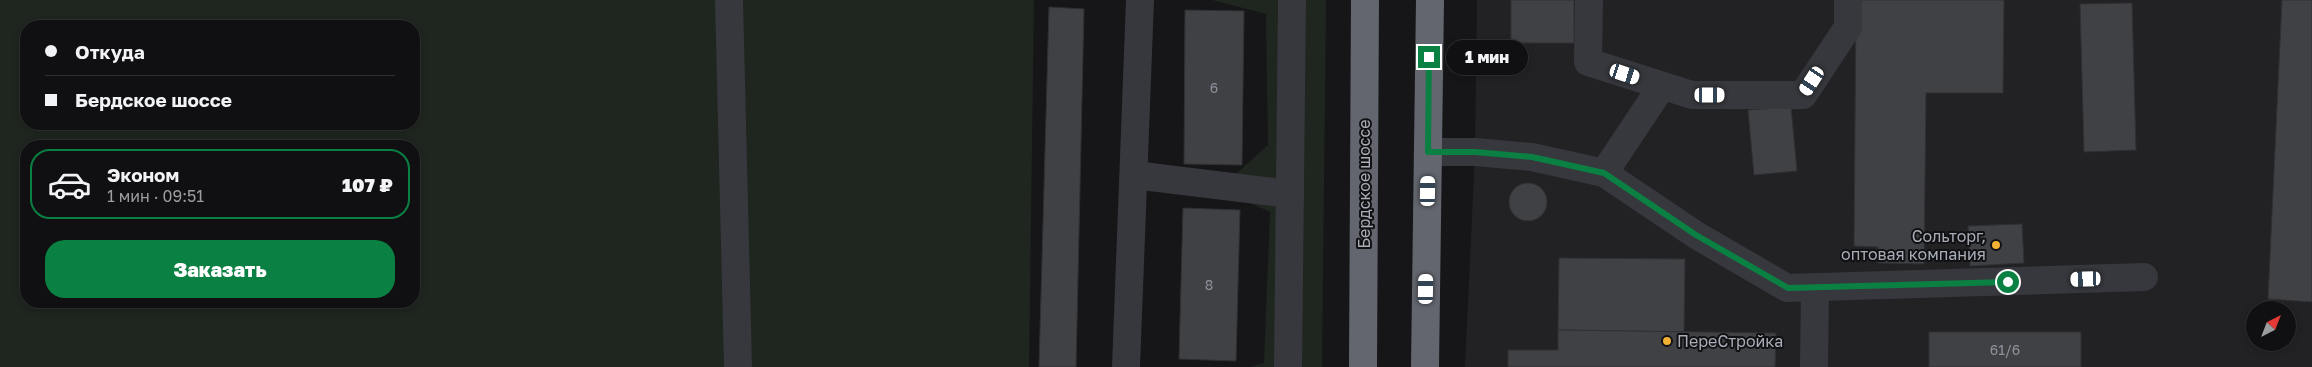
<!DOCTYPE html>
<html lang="ru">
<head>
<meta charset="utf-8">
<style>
  body { margin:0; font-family:"Golos Text",sans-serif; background:#19191b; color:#f1f3f6; height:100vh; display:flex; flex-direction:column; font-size:19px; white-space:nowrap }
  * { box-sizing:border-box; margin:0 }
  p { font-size:16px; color:#9c9d9f }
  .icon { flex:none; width:28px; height:28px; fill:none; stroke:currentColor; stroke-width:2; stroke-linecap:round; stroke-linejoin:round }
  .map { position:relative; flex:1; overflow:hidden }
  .panel { position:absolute; left:20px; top:140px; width:400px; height:168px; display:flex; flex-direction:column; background:#101012; border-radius:20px; box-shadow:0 2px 8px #0003,0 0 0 1px #303032 }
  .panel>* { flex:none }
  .banner { position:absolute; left:20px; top:20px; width:400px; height:110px; border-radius:20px; box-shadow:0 2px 8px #0003,0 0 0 1px #303032; display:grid; align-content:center; height:110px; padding:0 25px; background:#101012 }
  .needle { width:32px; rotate:42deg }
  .tools { position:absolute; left:2246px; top:301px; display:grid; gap:10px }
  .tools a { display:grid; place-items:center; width:50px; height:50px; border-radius:50%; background:#101012; box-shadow:0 2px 8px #0003,0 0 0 1px #303032; font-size:25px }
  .end { position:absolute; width:22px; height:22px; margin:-11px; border:6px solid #0b8043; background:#fff; box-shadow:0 0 0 2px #fff }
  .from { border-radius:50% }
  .bubble { position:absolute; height:35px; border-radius:18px; background:#101012; box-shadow:0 2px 8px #0003,0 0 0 1px #303032; font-size:16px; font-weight:800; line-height:35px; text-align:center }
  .car { position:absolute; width:15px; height:30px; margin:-15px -8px; border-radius:6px; box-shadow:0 0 4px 1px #0007; background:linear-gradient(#fff 24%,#345 0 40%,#fff 0 76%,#345 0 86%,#fff 0) }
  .banner b { display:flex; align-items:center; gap:18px; height:48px; font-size:19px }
  .banner b+b { border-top:1px solid #303032 }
  .banner i { width:12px; height:12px; background:#f1f3f6 }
  ul { padding:9px 0 0; list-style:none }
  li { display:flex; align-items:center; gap:15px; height:70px; margin:0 10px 8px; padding:0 15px; border:2px solid #303032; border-radius:20px }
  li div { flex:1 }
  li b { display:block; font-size:19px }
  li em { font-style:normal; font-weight:800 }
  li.selected { border-color:#0b8043 }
  li>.icon { width:45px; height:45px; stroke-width:1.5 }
  .action { display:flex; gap:10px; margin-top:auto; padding:10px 25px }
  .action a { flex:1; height:58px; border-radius:20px; background:#0b8043; color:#fff; font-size:20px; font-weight:800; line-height:58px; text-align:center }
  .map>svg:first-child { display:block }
  .built { fill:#222225; fill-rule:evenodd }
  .green { fill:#1e261f; fill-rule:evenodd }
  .building { fill:#404145; stroke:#303034 }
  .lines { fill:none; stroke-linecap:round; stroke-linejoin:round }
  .minor { stroke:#37383d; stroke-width:28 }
  .highway { stroke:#63666e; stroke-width:28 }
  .route { stroke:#0b8043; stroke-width:6 }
  .poi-dot { fill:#f2b134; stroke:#111113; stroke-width:2 }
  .labels { text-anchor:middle; stroke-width:4; stroke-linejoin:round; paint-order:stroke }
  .number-label { font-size:14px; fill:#8e929b }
  .street-label { font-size:16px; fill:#a8adb8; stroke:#111113 }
  .poi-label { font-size:16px; fill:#a8adb8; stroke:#111113; text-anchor:end }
</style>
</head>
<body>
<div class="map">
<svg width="2312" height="367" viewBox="0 0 2312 367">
  <rect width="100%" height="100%" fill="#161618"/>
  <path class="built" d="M1477 0H2312V367H1465L1475 152ZM2255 310H2288V342H2255Z"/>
  <g class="green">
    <path d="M0 0H1034L1029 367H0ZM26 26H414V124H26ZM26 146H414V301H26Z"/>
    <path d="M1212 0H1326L1322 367H1250L1264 363 1270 212 1219 189 1268 145 1266 14Z"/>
  </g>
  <g class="building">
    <rect x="1511" y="0" width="63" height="43"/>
    <path d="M1856 0H2004L2003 93H1926L1924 264 1878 263V247L1854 246Z"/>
    <path d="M2282 0H2312V302L2268 299Z"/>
    <path d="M2132 3 2136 150 2084 152 2080 4Z"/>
    <path d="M1049 7 1084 9 1076 367H1039Z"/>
    <path d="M1185 10 1244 11 1242 165 1184 164Z"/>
    <path d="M1791 107 1797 171 1754 175 1748 110Z"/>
    <circle cx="1528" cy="202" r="19"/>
    <path d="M1183 208 1240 210 1236 361 1179 359Z"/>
    <path d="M2022 224 2024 263 1970 266 1968 226Z"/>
    <path d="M1559 258 1685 259 1684 332 1558 330Z"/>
    <path d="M1558 330 1776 333 1775 367H1508V350H1558Z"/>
    <rect x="1929" y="332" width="152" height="35"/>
  </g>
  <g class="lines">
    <g class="minor">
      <path d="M729 0 738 367"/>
      <path d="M1589 0 1588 62 1692 95H1803L1848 27V0"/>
      <path d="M1429 152H1475L1532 157 1604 173 1696 235 1787 288 2144 277"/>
      <path d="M1604 173 1662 86"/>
      <path d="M1134 175 1290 194"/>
      <path d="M1126 367 1140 0"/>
      <path d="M1288 367 1292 0"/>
      <path d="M1814 367 1815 289"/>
    </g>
    <g class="highway">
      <path d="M1363 367 1365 0"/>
      <path d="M1425 367 1430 0"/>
    </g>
  </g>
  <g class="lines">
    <path class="route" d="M1429 57 1428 152H1475L1532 157 1604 173 1696 235 1788 288 2008 282"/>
  </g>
  <g class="poi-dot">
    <circle cx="1996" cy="245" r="5"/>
    <circle cx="1667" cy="341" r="5"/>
  </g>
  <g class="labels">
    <g class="number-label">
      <text x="1214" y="93">6</text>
      <text x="1209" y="290">8</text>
      <text x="2005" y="355">61/6</text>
    </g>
    <g class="street-label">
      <text transform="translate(1364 184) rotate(-90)" y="6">Бердское шоссе</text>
    </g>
    <g class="poi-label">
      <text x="1986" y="242">Сольторг,<tspan x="1986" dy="18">оптовая компания</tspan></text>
      <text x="1677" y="347" text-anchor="start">ПереСтройка</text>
    </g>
  </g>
</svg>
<div class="tools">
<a><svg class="needle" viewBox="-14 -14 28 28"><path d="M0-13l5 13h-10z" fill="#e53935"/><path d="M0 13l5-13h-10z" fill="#9c9d9f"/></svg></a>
</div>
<i class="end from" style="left:2008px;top:282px"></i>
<i class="end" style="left:1429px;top:57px"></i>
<div class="bubble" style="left:1446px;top:40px;width:82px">1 мин</div>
<i class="car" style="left:1625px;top:74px;rotate:108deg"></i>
<i class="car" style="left:1812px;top:81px;rotate:213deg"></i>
<i class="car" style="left:1710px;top:95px;rotate:90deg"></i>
<i class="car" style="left:1428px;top:191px;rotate:1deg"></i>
<i class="car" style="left:2086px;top:279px;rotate:268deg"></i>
<i class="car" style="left:1426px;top:289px;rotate:1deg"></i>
<div class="banner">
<b><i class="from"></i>Откуда</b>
<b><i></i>Бердское шоссе</b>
</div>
<section class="panel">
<ul>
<li class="selected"><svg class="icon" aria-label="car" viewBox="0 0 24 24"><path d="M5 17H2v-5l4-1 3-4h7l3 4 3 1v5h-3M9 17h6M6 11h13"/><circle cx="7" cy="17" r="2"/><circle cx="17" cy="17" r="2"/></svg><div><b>Эконом</b><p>1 мин · 09:51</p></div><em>107 ₽</em></li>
</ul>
<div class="action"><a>Заказать</a></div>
</section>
</div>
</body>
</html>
